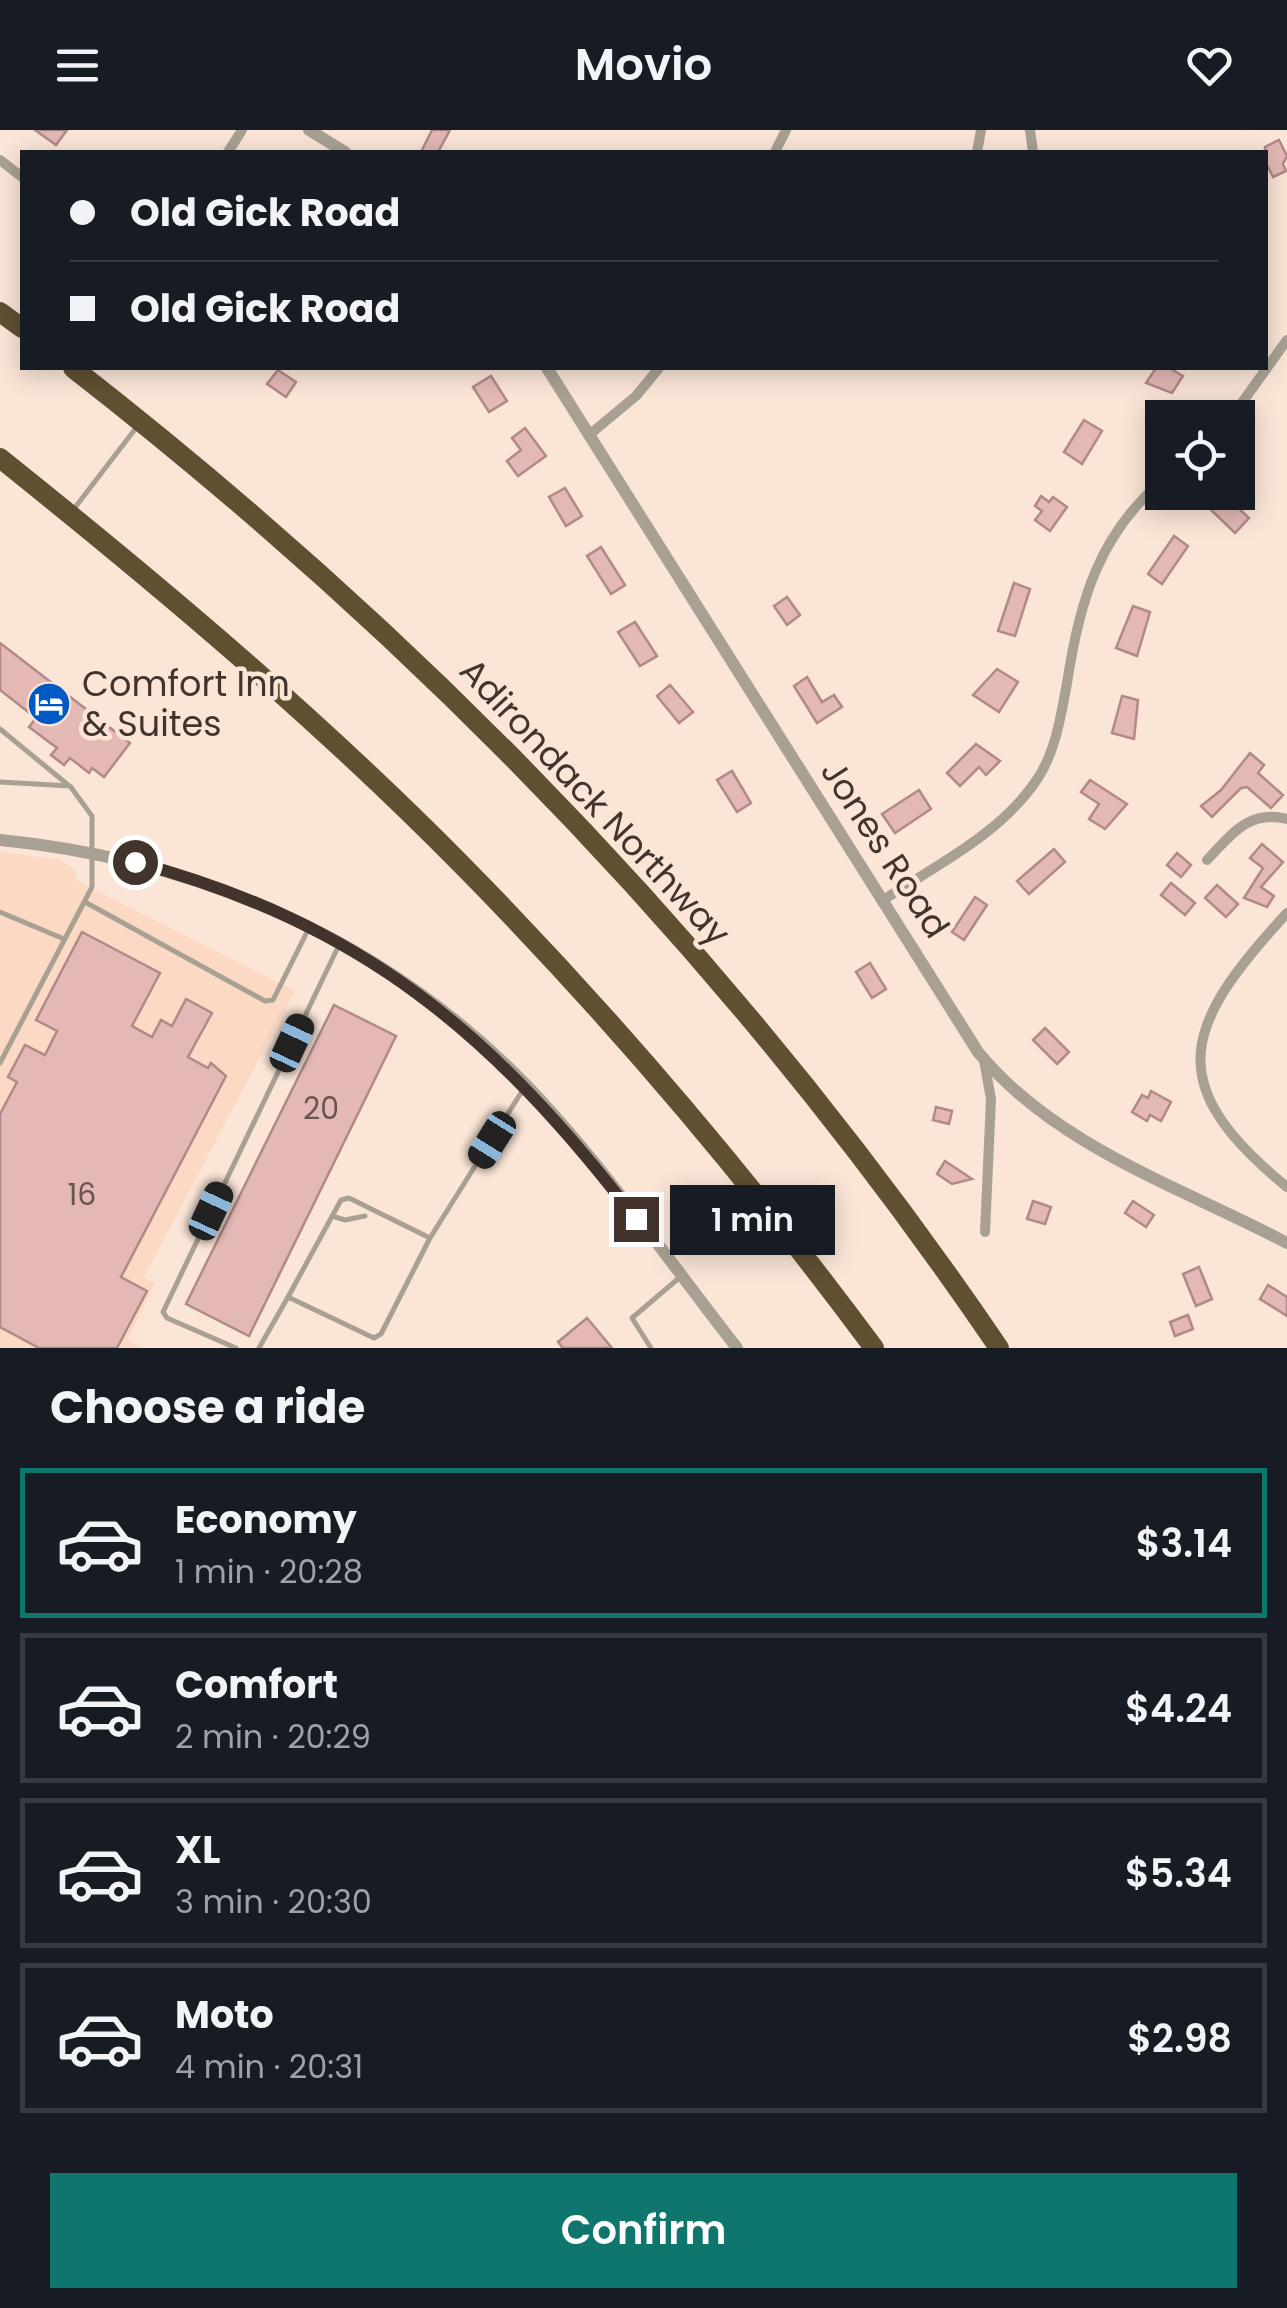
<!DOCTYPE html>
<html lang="en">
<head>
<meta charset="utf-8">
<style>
  body { margin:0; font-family:Poppins,sans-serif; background:#20242c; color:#f1f3f6; height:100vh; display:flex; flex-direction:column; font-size:38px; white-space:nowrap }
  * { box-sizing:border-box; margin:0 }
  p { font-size:32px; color:#9ea1a6 }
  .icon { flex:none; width:55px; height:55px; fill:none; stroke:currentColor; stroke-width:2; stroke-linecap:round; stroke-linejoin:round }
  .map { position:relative; height:1218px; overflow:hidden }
  .drawer { display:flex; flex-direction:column; background:#171b24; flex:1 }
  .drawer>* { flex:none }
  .top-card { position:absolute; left:20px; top:20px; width:1248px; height:220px; border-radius:0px; box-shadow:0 5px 25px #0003; display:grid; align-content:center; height:220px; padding:0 50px; background:#171b24 }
  .tools { position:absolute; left:1145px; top:270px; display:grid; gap:20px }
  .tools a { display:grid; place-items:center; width:110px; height:110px; border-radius:0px; background:#171b24; box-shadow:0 5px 25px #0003; font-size:50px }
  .end { position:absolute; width:45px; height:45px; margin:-22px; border:12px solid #42342c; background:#fff; box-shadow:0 0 0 5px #fff }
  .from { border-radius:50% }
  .bubble { position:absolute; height:70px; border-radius:0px; background:#171b24; box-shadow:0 5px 25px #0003; font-size:32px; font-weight:600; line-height:70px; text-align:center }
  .car { position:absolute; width:30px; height:60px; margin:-30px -15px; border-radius:12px; box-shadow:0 0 8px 2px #0007; background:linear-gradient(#222 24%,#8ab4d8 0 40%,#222 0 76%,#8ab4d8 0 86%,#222 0) }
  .top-card b { display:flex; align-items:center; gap:35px; height:95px; font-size:38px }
  .top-card b+b { border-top:2px solid #363941 }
  .top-card i { width:25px; height:25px; background:#f1f3f6 }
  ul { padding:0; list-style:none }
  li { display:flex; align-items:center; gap:30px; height:150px; margin:0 20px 15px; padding:0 30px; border:5px solid #363941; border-radius:0px }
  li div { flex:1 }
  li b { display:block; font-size:38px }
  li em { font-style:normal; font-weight:600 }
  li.current { border-color:#0f766e }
  li>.icon { width:90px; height:90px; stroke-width:1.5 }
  h2 { padding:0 50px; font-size:45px; line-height:120px }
  .button { display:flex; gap:20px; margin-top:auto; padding:20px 50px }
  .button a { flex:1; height:115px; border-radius:0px; background:#0f766e; color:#fff; font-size:40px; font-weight:600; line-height:115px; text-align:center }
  header { display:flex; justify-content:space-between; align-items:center; height:130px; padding:0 50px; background:#171b24; font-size:45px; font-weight:600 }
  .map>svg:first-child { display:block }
  .built { fill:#fbd9c4 }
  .building { fill:#e3b8b5; stroke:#b18986; stroke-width:2.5 }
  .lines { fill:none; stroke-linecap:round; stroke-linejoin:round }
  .service { stroke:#a8a193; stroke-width:5 }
  .minor { stroke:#a8a193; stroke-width:10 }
  .tertiary { stroke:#a8a193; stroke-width:12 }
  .motorway { stroke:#5f5032; stroke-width:20 }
  .route { stroke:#42342c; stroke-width:12 }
  .labels { text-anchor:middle; stroke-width:9; stroke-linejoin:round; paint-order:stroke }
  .number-label { font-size:30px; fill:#6a554e }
  .poi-label { font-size:35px; fill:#42342c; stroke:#fae5d7; text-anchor:start }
  .street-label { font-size:35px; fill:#42342c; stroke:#fae5d7 }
</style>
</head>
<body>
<header><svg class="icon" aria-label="menu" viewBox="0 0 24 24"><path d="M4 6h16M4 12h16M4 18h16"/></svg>Movio<svg class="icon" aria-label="heart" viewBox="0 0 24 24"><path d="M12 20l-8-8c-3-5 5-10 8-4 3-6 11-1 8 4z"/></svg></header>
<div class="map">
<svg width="1287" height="1218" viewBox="0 0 1287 1218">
  <rect width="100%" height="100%" fill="#fae5d7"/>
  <path class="built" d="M0 722 60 730 74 739 77 751 295 861 144 1147 155 1154 127 1210 141 1218H0Z"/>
  <g class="building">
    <path d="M35 0H67L56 15Z"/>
    <path d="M432 0H450L438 22H421Z"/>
    <path d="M1279 10 1287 26 1283 34 1286 41 1273 47 1265 31V17Z"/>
    <path d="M1156 238H1169L1183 246 1172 263 1146 253Z"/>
    <path d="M278 240 296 252 286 267 267 254Z"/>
    <path d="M491 246 507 271 489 282 473 257Z"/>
    <path d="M1084 290 1102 301 1082 334 1064 322Z"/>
    <path d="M525 298 546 326 518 346 507 331 521 320 512 308Z"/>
    <path d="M565 358 582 386 566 396 549 367Z"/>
    <path d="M1225 362H1249L1236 376 1249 388 1235 403 1210 379Z"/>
    <path d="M1041 366 1049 372 1053 367 1067 377 1050 401 1035 390 1042 381 1035 376Z"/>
    <path d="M1174 406 1188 416 1162 454 1148 444Z"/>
    <path d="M601 417 625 455 611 464 587 426Z"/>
    <path d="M1014 453 1030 459 1015 506 998 501Z"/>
    <path d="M787 467 800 485 787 495 774 476Z"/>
    <path d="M1133 476 1150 482 1137 526 1116 518Z"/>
    <path d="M635 492 657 526 640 536 618 502Z"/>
    <path d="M0 513 130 613 104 647 92 638 89 643 70 628 64 635 51 625 57 618 29 597 36 588 0 560Z"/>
    <path d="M997 539 1018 552 999 582 973 565Z"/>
    <path d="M807 547 822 572 834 565 842 577 817 593 794 556Z"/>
    <path d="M670 555 693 582 679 593 657 566Z"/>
    <path d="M1122 566 1138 570 1134 609 1112 603Z"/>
    <path d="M976 614 1000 631 986 645 979 637 960 656 947 643Z"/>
    <path d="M1250 623 1264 635 1258 643 1283 665 1271 678 1247 657 1241 658 1212 687 1201 676 1221 660Z"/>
    <path d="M732 641 751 673 737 682 717 650Z"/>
    <path d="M1090 650 1127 674 1105 699 1089 689 1099 674 1081 662Z"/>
    <path d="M919 660 931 679 895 703 882 684Z"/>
    <path d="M1262 714 1283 732 1261 757 1274 766 1267 777 1244 768 1263 738 1250 728Z"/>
    <path d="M1054 719 1065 732 1029 764 1017 751Z"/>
    <path d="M1177 723 1191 735 1181 747 1167 735Z"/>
    <path d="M1171 753 1195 773 1185 785 1161 765Z"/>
    <path d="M1217 755 1238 774 1226 787 1205 768Z"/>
    <path d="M975 767 987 775 964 810 952 802Z"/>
    <path d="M82 802 160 843 132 896 152 907 161 890 172 896 186 869 212 883 188 927 208 938 211 933 226 946 121 1147 147 1161 117 1218H39L0 1197V984L17 952 8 947 25 915 45 925 57 901 36 890Z"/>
    <path d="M870 833 886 859 872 868 856 842Z"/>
    <path d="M334 875 396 906 249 1206 186 1174Z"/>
    <path d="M1045 898 1069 922 1057 934 1033 910Z"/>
    <path d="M1151 961 1171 972 1161 991 1150 985 1147 991 1132 982 1142 965 1148 968Z"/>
    <path d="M936 977 952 981 949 994 933 990Z"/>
    <path d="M945 1031 972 1049 952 1054 937 1044Z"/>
    <path d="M1033 1071 1051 1077 1045 1094 1027 1089Z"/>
    <path d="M1133 1071 1154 1085 1146 1097 1125 1083Z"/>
    <path d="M1199 1137 1212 1169 1196 1176 1183 1144Z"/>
    <path d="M1268 1155 1287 1167V1186L1260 1169Z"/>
    <path d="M1188 1185 1193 1199 1175 1206 1170 1192Z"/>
    <path d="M587 1188 612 1218H563L558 1212Z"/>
  </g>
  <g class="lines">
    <g class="service">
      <path d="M73 380 136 298"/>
      <path d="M0 599 67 654"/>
      <path d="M0 652 70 656 92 686V757L0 933"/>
      <path d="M85 772 265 871 273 870 309 798"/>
      <path d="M0 782 64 809"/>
      <path d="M332 1086 345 1090 365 1086"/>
      <path d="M430 1108 349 1068 341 1070 288 1167 374 1208 381 1204 430 1108 524 958"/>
      <path d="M236 1218 167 1188 163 1182 339 815"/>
      <path d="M259 1218 288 1167"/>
      <path d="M651 1218 632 1188 679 1148"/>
    </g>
    <g class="minor">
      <path d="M1030 0 1033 22"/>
      <path d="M228 22 242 0"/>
      <path d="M775 22 786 0"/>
      <path d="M977 22 981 0"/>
      <path d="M0 30 22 47"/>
      <path d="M1231 288 1287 210"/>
      <path d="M589 305 636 266 659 238"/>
      <path d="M1207 730C1231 705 1249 679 1287 689"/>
      <path d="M883 770C937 735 1002 703 1038 648 1056 620 1061 585 1067 553 1079 474 1098 405 1162 351"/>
      <path d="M1287 783C1185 894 1159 953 1287 1057"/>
      <path d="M984 930 991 969 985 1102"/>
    </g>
    <g class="tertiary">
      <path d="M309 0 345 22"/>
      <path d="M547 238 978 922C1056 1017 1181 1057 1287 1113"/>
      <path d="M0 710C201 730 388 811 529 958 605 1038 669 1131 737 1218"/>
    </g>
    <g class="motorway">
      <path d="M0 182 22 198"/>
      <path d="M73 238C430 516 744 843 999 1218"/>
      <path d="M0 328C160 456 317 588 461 734 609 884 748 1048 874 1218"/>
    </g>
  </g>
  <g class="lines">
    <path class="route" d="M135 732C364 794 494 904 636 1089"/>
  </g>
  <defs>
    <g id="hotel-disc" transform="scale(2.25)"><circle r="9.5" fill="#005ac3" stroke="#fae5d7"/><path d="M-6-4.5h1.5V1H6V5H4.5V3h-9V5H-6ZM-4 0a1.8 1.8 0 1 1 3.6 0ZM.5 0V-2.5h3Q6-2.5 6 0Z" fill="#fff"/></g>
  </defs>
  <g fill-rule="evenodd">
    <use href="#hotel-disc" x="49" y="574"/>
  </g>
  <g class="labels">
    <g class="number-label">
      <text x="321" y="989">20</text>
      <text x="82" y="1075">16</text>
    </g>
    <g class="poi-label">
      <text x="82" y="566">Comfort Inn<tspan x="82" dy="40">&amp; Suites</tspan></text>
    </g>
    <g class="street-label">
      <text transform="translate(595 672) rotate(47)" y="12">Adirondack Northway</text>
      <text transform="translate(885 719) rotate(57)" y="12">Jones Road</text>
    </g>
  </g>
</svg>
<div class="tools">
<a><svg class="icon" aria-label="locate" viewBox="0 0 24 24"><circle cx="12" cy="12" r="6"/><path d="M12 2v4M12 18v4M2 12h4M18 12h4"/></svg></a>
</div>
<i class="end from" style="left:135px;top:732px"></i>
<i class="end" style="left:636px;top:1089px"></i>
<div class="bubble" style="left:670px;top:1055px;width:165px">1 min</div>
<i class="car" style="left:292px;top:913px;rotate:25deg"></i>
<i class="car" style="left:492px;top:1010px;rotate:212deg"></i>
<i class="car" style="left:211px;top:1081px;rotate:25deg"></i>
<div class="top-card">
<b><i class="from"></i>Old Gick Road</b>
<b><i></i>Old Gick Road</b>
</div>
</div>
<section class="drawer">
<h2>Choose a ride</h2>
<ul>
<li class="current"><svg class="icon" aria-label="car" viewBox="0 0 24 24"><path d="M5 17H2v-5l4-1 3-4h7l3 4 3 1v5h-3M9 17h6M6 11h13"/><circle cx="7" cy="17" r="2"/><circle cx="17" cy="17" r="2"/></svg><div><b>Economy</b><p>1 min · 20:28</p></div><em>$3.14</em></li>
<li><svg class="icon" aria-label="car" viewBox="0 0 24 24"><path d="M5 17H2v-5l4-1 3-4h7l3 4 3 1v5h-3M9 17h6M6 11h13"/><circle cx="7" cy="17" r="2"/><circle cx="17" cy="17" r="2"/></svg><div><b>Comfort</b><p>2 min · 20:29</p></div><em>$4.24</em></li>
<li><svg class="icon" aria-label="car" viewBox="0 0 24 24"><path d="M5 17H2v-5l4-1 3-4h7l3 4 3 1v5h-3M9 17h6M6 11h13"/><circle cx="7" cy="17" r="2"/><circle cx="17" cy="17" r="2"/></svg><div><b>XL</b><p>3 min · 20:30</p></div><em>$5.34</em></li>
<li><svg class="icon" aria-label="car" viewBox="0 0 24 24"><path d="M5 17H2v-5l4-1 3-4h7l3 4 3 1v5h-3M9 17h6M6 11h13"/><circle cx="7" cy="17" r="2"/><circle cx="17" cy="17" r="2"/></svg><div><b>Moto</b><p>4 min · 20:31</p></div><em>$2.98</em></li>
</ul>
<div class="button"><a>Confirm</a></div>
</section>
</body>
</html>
